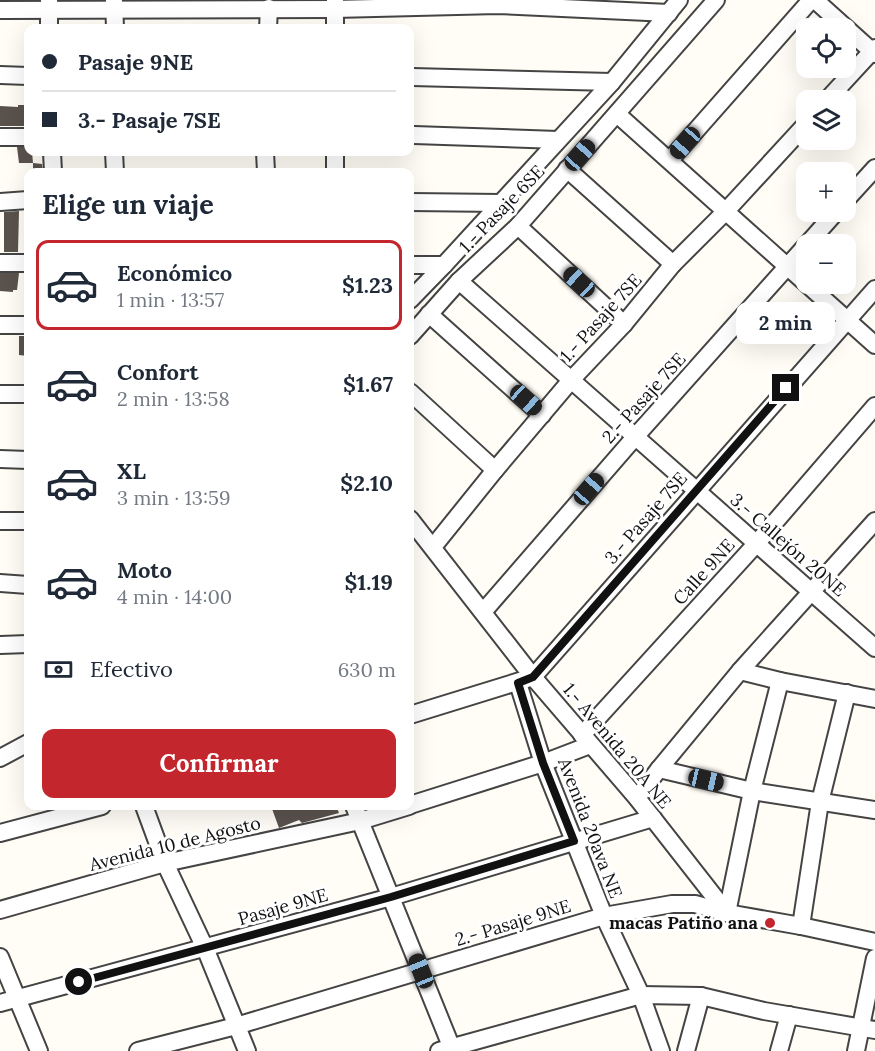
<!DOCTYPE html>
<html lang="es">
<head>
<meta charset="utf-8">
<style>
  body { margin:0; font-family:Lora,serif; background:#f6f6f7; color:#1f2937; height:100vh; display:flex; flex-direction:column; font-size:22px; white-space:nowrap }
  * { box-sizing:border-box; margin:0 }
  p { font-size:20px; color:#747a83 }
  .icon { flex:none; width:33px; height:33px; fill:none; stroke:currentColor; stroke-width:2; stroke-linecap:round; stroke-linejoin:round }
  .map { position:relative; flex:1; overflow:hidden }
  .panel { position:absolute; left:24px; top:168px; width:390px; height:642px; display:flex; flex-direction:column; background:#fff; border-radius:12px; box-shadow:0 6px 24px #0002 }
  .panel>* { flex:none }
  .guide { position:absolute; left:24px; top:24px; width:390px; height:132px; border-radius:12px; box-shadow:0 6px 24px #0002; display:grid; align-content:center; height:132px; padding:0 18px; background:#fff }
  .buttons { position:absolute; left:796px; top:18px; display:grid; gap:12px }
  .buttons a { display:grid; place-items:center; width:60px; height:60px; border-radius:12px; background:#fff; box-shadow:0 6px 24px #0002; font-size:30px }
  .end { position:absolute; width:27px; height:27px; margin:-14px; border:8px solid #111; background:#fff; box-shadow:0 0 0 3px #fff }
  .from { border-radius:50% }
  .bubble { position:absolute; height:42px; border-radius:12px; background:#fff; box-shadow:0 6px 24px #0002; font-size:20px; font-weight:700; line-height:42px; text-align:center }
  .car { position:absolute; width:18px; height:36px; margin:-18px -9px; border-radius:8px; box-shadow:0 0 4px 2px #0007; background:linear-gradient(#222 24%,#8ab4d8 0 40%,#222 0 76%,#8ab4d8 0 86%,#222 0) }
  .guide b { display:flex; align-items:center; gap:21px; height:57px; font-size:22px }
  .guide b+b { border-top:2px solid #e0e1e3 }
  .guide i { width:15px; height:15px; background:#1f2937 }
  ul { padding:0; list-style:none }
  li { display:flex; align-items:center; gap:18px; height:90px; margin:0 12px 9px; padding:0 6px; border:3px solid transparent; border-radius:12px }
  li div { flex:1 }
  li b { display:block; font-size:22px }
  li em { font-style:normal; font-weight:700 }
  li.on { border-color:#c4262e }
  li>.icon { width:54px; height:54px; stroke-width:1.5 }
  h2 { padding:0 18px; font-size:27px; line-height:72px }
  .pay { display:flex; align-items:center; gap:15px; height:66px; padding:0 18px; font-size:22px }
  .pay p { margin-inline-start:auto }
  .cta { display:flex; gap:12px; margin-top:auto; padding:12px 18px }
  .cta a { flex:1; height:69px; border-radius:12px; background:#c4262e; color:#fff; font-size:24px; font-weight:700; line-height:69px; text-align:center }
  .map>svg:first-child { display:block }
  .building { fill:#5a524d }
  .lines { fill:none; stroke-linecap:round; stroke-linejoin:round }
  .minor-casing { stroke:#444; stroke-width:20 }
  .minor { stroke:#fff; stroke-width:16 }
  .route { stroke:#111; stroke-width:8 }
  .poi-dot { fill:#c4262e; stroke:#fff; stroke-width:2 }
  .labels { text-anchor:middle; stroke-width:6; stroke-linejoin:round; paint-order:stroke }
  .street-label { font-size:18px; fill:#111; stroke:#fff }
  .poi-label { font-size:18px; font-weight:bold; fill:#111; stroke:#fff; text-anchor:end }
</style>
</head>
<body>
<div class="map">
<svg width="875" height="1051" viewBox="0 0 875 1051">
  <rect width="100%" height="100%" fill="#fffdf5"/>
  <g class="building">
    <path d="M18 105H28V126H0V106L18 107Z"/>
    <path d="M17 147H28V152H32L33 163H19Z"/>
    <path d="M33 163 42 164 43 172H33Z"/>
    <path d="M19 211 18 252H4V212Z"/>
    <path d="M0 273H19L17 290H13V292L0 291Z"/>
    <path d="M28 336V356L19 355V336Z"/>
    <path d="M271 806H336L339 813 302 823 299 820 279 828Z"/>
  </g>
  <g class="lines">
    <g class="minor-casing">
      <g id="minor">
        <path d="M815 0 875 54"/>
        <path d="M49 1V28"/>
        <path d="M114 1 115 28"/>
        <path d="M0 10 335 9 498 5 669 13"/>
        <path d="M268 28 269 8"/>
        <path d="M335 28V0"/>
        <path d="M0 75 28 76"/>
        <path d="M412 77 612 82"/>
        <path d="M827 100 875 48"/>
        <path d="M617 114 875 345"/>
        <path d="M414 135 558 140"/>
        <path d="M0 137H28"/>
        <path d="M52 152 53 172"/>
        <path d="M114 152 115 172"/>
        <path d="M265 152 266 172"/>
        <path d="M335 152V172"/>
        <path d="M670 160 811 0"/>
        <path d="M567 169 673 264"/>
        <path d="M846 200 875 168"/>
        <path d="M0 202 28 200"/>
        <path d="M410 202 501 203"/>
        <path d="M518 226 624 324"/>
        <path d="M0 263H28"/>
        <path d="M410 265H444"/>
        <path d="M459 281 875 648"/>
        <path d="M410 300 444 265 612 82 679 0"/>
        <path d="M429 314 542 415"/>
        <path d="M0 325H28"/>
        <path d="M410 336 459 281 518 226 716 0"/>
        <path d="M410 392 495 470"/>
        <path d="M0 394H28"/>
        <path d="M0 459 28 460"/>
        <path d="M410 519 533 677 637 798 727 913"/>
        <path d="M0 521H28"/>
        <path d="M433 547 495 470 572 379 624 324 673 264 726 211 807 123"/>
        <path d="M0 583 28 585"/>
        <path d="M483 612 635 437 836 212"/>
        <path d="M0 645 28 644"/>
        <path d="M740 671 780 681 875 699"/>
        <path d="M518 683 543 763 604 916 641 995 661 1051"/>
        <path d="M410 715 533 677 875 289"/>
        <path d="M582 735 756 544 875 406"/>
        <path d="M0 758 28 743"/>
        <path d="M659 769 740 671 875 521"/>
        <path d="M637 798 659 769 752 791 875 810"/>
        <path d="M410 805 543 763 590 745"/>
        <path d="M144 806 165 863 205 948 247 1051"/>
        <path d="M354 806 453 1051"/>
        <path d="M0 833 102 806"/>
        <path d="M0 910 165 863 360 821 409 806"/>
        <path d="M727 913 752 791 780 681"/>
        <path d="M801 926 820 802 847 693"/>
        <path d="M0 957 39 1051"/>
        <path d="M0 1003 391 897 653 818"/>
        <path d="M138 1051 236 1026 604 916 672 904H695L727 913 801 926 875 942"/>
        <path d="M439 1051 641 995 701 996 764 1011 875 1030"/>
        <path d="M686 1051 701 996"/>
        <path d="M779 1051 789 1015"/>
        <path d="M856 1051 875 958"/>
      </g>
    </g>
    <use href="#minor" class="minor"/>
  </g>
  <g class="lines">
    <path class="route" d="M79 982 391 897 574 841 543 763 518 683 533 677 786 388"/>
  </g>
  <circle class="poi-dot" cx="770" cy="923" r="6"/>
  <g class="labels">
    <g class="street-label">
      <text transform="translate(502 209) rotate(-46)" y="6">1.- Pasaje 6SE</text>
      <text transform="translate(601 318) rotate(-48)" y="6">1.- Pasaje 7SE</text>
      <text transform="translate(644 398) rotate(-48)" y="6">2.- Pasaje 7SE</text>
      <text transform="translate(646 518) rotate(-49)" y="6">3.- Pasaje 7SE</text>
      <text transform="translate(788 545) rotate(41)" y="6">3.- Callejón 20NE</text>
      <text transform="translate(704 572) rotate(-48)" y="6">Calle 9NE</text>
      <text transform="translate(617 746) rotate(50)" y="6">1.- Avenida 20A NE</text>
      <text transform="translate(590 828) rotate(69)" y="6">Avenida 20ava NE</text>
      <text transform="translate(175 844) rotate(-14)" y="6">Avenida 10 de Agosto</text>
      <text transform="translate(283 907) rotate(-16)" y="6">Pasaje 9NE</text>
      <text transform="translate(513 923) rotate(-17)" y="6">2.- Pasaje 9NE</text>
    </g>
    <g class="poi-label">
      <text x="758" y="929">macas Patiño ana</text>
    </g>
  </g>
</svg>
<div class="buttons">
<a><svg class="icon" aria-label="locate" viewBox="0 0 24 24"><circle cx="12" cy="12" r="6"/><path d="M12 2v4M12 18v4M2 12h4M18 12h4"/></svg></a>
<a><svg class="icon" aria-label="layers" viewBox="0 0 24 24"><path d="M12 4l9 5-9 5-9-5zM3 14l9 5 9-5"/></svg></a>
<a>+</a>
<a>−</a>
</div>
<i class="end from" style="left:79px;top:982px"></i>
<i class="end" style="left:786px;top:388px"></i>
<div class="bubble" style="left:736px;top:302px;width:99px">2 min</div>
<i class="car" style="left:685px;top:143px;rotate:221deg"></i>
<i class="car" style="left:580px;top:155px;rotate:42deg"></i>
<i class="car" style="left:579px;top:282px;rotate:313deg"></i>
<i class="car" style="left:526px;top:400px;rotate:132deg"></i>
<i class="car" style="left:589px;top:489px;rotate:41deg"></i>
<i class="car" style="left:706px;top:780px;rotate:103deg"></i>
<i class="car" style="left:421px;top:971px;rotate:338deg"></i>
<div class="guide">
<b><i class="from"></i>Pasaje 9NE</b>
<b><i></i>3.- Pasaje 7SE</b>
</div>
<section class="panel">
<h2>Elige un viaje</h2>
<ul>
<li class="on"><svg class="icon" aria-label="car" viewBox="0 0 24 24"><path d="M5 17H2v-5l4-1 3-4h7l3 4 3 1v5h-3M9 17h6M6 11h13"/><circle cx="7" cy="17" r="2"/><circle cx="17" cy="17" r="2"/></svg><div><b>Económico</b><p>1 min · 13:57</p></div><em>$1.23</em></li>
<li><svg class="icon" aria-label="car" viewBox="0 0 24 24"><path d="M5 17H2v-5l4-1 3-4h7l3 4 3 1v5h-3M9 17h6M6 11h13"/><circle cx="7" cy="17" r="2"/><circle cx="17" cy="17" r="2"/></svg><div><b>Confort</b><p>2 min · 13:58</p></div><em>$1.67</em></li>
<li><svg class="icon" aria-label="car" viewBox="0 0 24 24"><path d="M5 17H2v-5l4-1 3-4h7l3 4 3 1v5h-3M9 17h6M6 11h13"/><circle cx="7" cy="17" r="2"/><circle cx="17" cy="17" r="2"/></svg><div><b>XL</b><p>3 min · 13:59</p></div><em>$2.10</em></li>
<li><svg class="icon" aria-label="car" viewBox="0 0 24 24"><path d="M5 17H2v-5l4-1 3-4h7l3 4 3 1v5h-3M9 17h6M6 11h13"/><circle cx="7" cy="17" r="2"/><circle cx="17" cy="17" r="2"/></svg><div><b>Moto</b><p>4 min · 14:00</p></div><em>$1.19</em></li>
</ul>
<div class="pay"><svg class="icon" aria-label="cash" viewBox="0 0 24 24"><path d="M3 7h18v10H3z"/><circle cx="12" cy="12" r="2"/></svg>Efectivo<p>630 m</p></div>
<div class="cta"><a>Confirmar</a></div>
</section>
</div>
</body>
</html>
